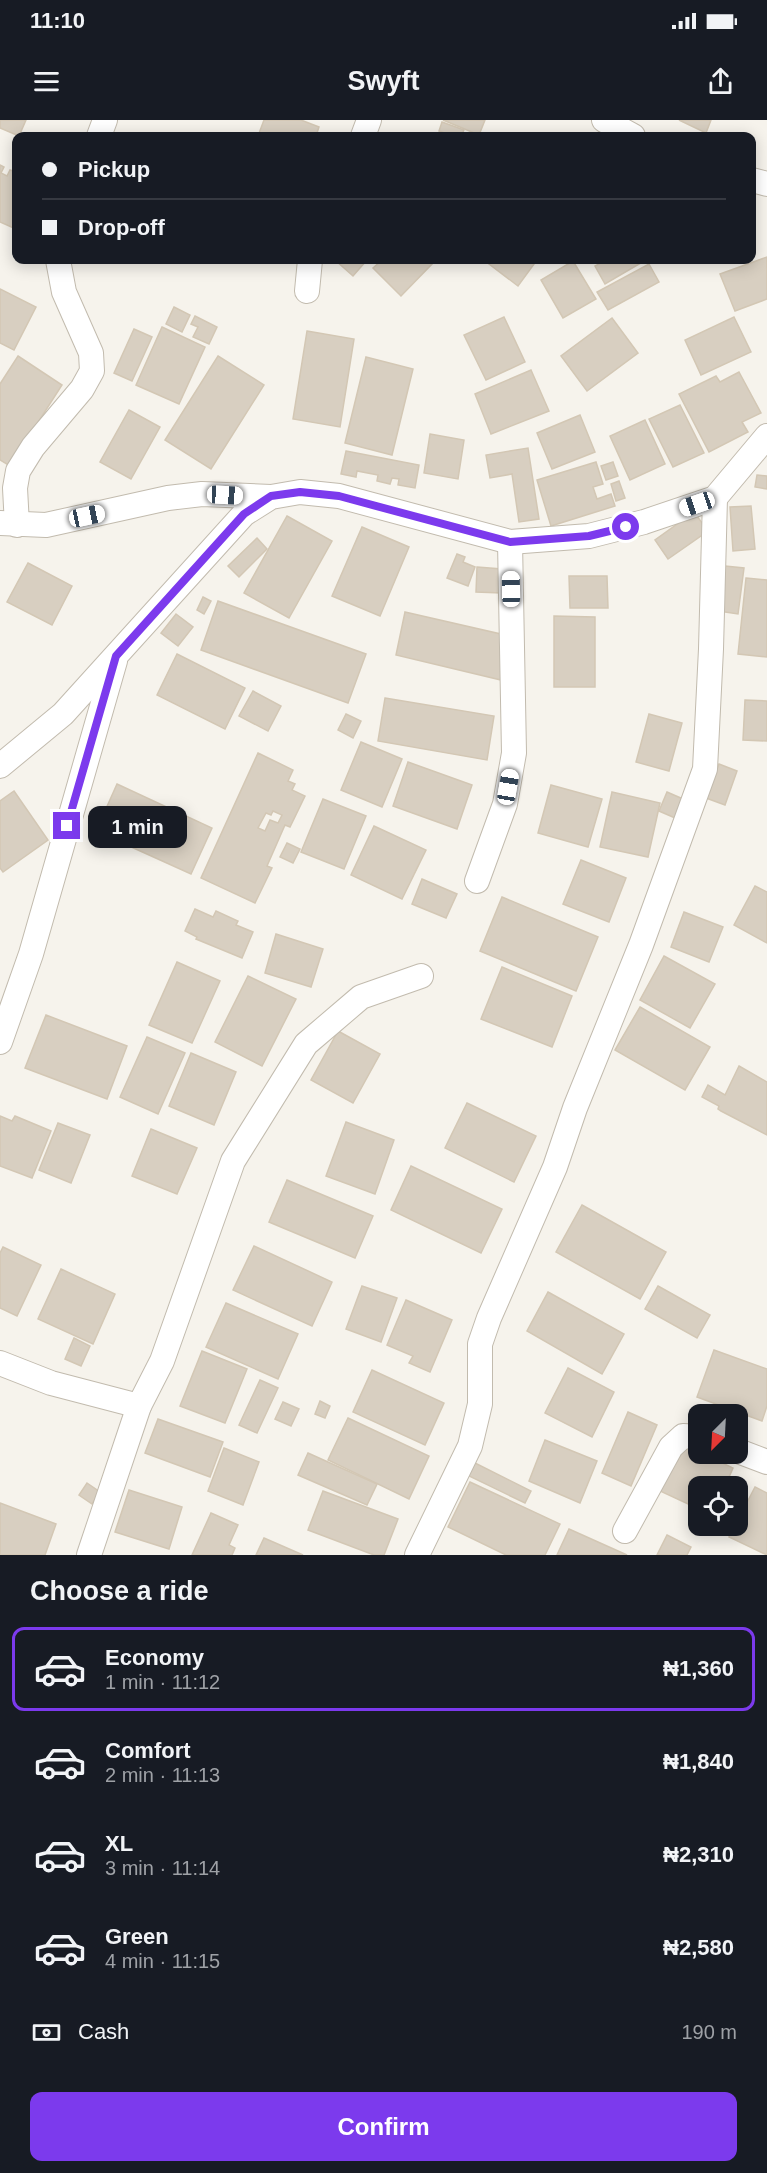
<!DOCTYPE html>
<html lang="en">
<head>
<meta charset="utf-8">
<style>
  body { margin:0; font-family:Helvetica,sans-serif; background:#20242c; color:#f1f3f6; height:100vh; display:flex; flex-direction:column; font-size:22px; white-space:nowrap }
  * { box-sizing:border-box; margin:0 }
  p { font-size:20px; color:#9ea1a6 }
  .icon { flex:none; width:33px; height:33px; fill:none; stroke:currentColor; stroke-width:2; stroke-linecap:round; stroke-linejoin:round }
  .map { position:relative; height:1435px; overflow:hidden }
  .drawer { display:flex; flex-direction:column; background:#171b24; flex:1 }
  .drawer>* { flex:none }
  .top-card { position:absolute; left:12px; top:12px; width:744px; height:132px; border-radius:12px; box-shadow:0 3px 15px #0003; display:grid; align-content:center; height:132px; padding:0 30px; background:#171b24 }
  .needle { width:39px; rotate:204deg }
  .tools { position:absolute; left:688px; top:1284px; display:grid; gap:12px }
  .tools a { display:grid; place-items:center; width:60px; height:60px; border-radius:12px; background:#171b24; box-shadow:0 3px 15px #0003; font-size:30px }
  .end { position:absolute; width:27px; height:27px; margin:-14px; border:8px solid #7c3aed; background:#fff; box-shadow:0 0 0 3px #fff }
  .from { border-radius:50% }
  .bubble { position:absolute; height:42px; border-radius:12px; background:#171b24; box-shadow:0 3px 15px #0003; font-size:20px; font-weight:800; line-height:42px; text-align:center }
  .car { position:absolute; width:18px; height:36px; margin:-18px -9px; border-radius:8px; box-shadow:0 0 4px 2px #0007; background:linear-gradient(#fff 24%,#345 0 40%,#fff 0 76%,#345 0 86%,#fff 0) }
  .top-card b { display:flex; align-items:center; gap:21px; height:57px; font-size:22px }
  .top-card b+b { border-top:2px solid #363941 }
  .top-card i { width:15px; height:15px; background:#f1f3f6 }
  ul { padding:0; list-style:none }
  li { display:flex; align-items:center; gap:18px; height:84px; margin:0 12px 9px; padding:0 18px; border:3px solid transparent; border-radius:12px }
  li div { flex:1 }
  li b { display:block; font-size:22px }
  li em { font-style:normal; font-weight:800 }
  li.active { border-color:#7c3aed }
  li>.icon { width:54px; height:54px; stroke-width:1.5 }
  h2 { padding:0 30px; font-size:27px; line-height:72px }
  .pay { display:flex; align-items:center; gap:15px; height:66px; padding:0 30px; font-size:22px }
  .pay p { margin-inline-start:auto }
  .cta { display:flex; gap:12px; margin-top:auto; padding:12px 30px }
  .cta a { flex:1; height:69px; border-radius:12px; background:#7c3aed; color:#fff; font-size:24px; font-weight:800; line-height:69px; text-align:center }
  .status { display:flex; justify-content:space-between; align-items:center; height:42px; padding:0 30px; background:#171b24; direction:ltr }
  .status svg { height:16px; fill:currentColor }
  header { display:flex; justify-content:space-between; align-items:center; height:78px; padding:0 30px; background:#171b24; font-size:27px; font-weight:800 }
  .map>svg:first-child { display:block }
  .building { fill:#d8cfc1; stroke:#d3c7b4; stroke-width:1.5; fill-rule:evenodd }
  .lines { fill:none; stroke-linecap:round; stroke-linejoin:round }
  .minor-casing { stroke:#c2bbae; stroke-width:26 }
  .minor { stroke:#fff; stroke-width:24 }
  .route { stroke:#7c3aed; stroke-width:8 }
</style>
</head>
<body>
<div class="status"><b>11:10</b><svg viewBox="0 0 49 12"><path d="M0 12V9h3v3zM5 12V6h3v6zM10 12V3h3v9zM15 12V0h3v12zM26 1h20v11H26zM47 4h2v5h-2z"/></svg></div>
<header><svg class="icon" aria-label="menu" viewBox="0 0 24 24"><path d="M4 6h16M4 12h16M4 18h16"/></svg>Swyft<svg class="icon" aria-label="share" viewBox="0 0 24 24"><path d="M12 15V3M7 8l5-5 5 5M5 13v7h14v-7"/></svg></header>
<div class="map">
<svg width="767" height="1435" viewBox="0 0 767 1435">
  <rect width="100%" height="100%" fill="#f6f3ec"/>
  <g class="building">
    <path d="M0 0H26L19 16 0 8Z"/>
    <path d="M264 0H301L319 7 316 16H258Z"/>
    <path d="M443 0H485L479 15Z"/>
    <path d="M679 0H711L706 13Z"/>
    <path d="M442 2 464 10 461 16H453L439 11Z"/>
    <path d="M0 45 4 47 1 53 7 56 10 50 16 52V109L0 102Z"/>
    <path d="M767 137V179L735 191 720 154Z"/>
    <path d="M335 140H367L353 156Z"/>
    <path d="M382 140H429L433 143 401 176 373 148Z"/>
    <path d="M486 140H537L518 166 485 141Z"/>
    <path d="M606 140H646L605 164 595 146Z"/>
    <path d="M573 141 596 179 563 198 541 160Z"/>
    <path d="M649 144 659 162 608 190 597 172Z"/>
    <path d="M0 169 36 187 14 230 0 223Z"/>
    <path d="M174 187 190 195 182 212 166 204Z"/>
    <path d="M195 196 217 207 209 224 193 217 198 207 191 204Z"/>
    <path d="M504 197 525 242 486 260 464 215Z"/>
    <path d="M734 197 751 232 701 255 685 220Z"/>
    <path d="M612 198 638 233 587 271 561 236Z"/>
    <path d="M162 207 205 227 179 284 136 265Z"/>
    <path d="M134 209 152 217 132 261 114 253Z"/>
    <path d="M307 211 354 219 340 307 293 299Z"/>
    <path d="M18 236 62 265 10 346 0 340V264Z"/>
    <path d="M218 236 264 265 211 349 165 320Z"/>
    <path d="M366 237 413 249 392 335 345 323Z"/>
    <path d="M531 250 549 291 491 314 475 274Z"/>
    <path d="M739 252 761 293 742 302 748 312 709 332 679 274 716 256 720 262Z"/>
    <path d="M680 285 704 333 673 347 649 299Z"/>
    <path d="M129 290 160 307 131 359 100 342Z"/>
    <path d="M580 295 595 332 552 349 537 313Z"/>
    <path d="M645 300 665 344 630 360 610 316Z"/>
    <path d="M430 314 464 320 458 359 424 353Z"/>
    <path d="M528 328 539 399 519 402 512 354 490 358 486 335Z"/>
    <path d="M346 331 419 345 415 368 398 365 399 359 392 358 390 364 377 361 378 355 357 351 356 357 341 354Z"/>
    <path d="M596 342 603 364 593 367 597 379 611 374 615 386 551 406 537 360Z"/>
    <path d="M613 342 618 356 606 360 601 346Z"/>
    <path d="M757 355 767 356V369L755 367Z"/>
    <path d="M619 361 625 378 616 381 611 364Z"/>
    <path d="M751 386 755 429 733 431 730 387Z"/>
    <path d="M694 392 708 411 668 439 655 420Z"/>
    <path d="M287 396 332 421 289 498 244 473Z"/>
    <path d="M362 407 409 427 380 496 332 476Z"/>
    <path d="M257 418 267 429 239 457 228 446Z"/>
    <path d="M457 434 465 437 463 442 475 447 468 466 447 458Z"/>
    <path d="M28 443 72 466 52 505 7 482Z"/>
    <path d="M725 446 744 448 738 494 719 491Z"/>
    <path d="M477 447 502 449 501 473 476 472Z"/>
    <path d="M569 456H607L608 488H570Z"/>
    <path d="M746 458 767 460V537L738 534Z"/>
    <path d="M203 477 211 481 204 494 197 490Z"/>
    <path d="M218 481 366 534 348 583 201 530Z"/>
    <path d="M405 492 505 515 508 528 501 560 396 535Z"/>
    <path d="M176 494 193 507 178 526 161 513Z"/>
    <path d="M554 496 595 497V567H554Z"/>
    <path d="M177 534 245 568 225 609 157 575Z"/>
    <path d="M253 571 281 586 268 611 239 596Z"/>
    <path d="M385 578 494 596 487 640 378 621Z"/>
    <path d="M745 580 767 581V621L743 620Z"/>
    <path d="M346 594 361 601 353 618 338 610Z"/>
    <path d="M649 594 682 603 669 651 636 642Z"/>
    <path d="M361 622 402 639 382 687 341 670Z"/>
    <path d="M258 633 293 650 288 661 295 664 292 670 305 676 290 707 285 705 267 746 272 748 255 783 201 758ZM273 691 282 695 278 703 270 700 265 711 258 708 266 693 271 695Z"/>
    <path d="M408 642 472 665 457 709 393 686Z"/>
    <path d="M719 644 737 651 725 685 706 678Z"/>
    <path d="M117 664 212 708 191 754 96 711Z"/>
    <path d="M551 665 602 679 588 727 538 713Z"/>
    <path d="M14 671 48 720 3 752 0 748V681Z"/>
    <path d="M612 672 660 683 648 737 600 727Z"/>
    <path d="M667 672 683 679 675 698 659 691Z"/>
    <path d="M323 679 366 696 344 749 301 732Z"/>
    <path d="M374 706 426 730 402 779 351 755Z"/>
    <path d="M287 723 300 729 293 743 280 737Z"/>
    <path d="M581 740 626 758 609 802 563 784Z"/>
    <path d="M422 759 457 774 446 798 412 784Z"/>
    <path d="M755 766 767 772V823L734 805Z"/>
    <path d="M502 777 598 817 576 871 480 831Z"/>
    <path d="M195 789 213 797 216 791 238 801 236 805 253 812 242 838 196 819 197 817 185 811Z"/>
    <path d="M684 792 723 807 709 842 671 827Z"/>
    <path d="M276 814 323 829 311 867 265 853Z"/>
    <path d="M664 836 715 864 690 908 640 880Z"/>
    <path d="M177 842 220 861 192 923 149 905Z"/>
    <path d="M502 847 572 876 552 927 481 899Z"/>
    <path d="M248 856 296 879 262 946 215 922Z"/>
    <path d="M640 887 710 927 685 970 615 930Z"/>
    <path d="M46 895 127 926 107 979 25 948Z"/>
    <path d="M338 911 380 934 353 983 311 960Z"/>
    <path d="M147 917 185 933 158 994 120 977Z"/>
    <path d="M191 933 236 952 214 1005 169 986Z"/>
    <path d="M739 946 767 962V1015L721 991 718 989 719 986 702 977 708 965 725 975Z"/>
    <path d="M467 983 536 1016 514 1062 445 1028Z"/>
    <path d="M0 996 12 1001 15 996 51 1011 32 1058 0 1046Z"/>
    <path d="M346 1002 394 1020 375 1074 326 1056Z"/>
    <path d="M58 1003 90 1015 71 1063 39 1050Z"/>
    <path d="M151 1009 197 1028 177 1074 132 1056Z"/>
    <path d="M411 1046 502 1089 481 1133 391 1090Z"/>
    <path d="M287 1060 373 1096 355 1138 269 1102Z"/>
    <path d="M582 1085 666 1132 640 1179 556 1132Z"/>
    <path d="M254 1126 332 1162 312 1206 233 1170Z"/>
    <path d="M3 1127 41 1145 17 1196 0 1188V1133Z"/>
    <path d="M61 1149 115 1174 93 1224 38 1199Z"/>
    <path d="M362 1166 397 1178 381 1222 346 1209Z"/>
    <path d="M658 1166 710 1195 697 1218 645 1189Z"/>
    <path d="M548 1172 624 1214 602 1254 527 1211Z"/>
    <path d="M406 1180 452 1200 430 1252 409 1243 413 1236 387 1225Z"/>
    <path d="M226 1183 298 1214 278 1259 206 1227Z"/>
    <path d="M74 1218 90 1226 81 1246 65 1239Z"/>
    <path d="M714 1230 767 1249V1286L762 1301 697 1277Z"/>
    <path d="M202 1231 247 1249 225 1303 180 1286Z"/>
    <path d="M568 1248 614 1272 592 1317 545 1293Z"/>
    <path d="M372 1250 444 1283 425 1325 353 1292Z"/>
    <path d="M260 1260 278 1268 257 1313 239 1305Z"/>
    <path d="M320 1281 330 1286 325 1298 315 1294Z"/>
    <path d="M283 1282 299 1289 291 1306 275 1299Z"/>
    <path d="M628 1292 657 1305 631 1366 602 1353Z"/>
    <path d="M348 1298 429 1336 409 1379 328 1340Z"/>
    <path d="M158 1299 223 1322 210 1357 145 1333Z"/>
    <path d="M545 1320 597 1341 580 1383 529 1361Z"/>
    <path d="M682 1323 699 1331V1334H704L733 1348 725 1366H699V1389L660 1371Z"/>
    <path d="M224 1328 259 1342 243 1385 208 1371Z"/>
    <path d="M308 1333 377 1364 367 1385 298 1355Z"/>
    <path d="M473 1342 531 1371 525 1383 467 1355Z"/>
    <path d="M470 1362 560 1404 545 1435H506L448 1407Z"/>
    <path d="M87 1363 100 1372 92 1384 79 1375Z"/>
    <path d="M755 1367 767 1373V1435L729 1417 735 1406H738V1400Z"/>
    <path d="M129 1370 182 1387 169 1429 115 1412Z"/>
    <path d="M323 1371 398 1399 384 1435H374L308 1410Z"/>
    <path d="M0 1383 56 1404 45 1435H0Z"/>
    <path d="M211 1393 238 1405 229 1425 235 1428 232 1435H192Z"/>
    <path d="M569 1409 627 1435H557Z"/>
    <path d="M667 1415 691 1427 687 1435H657Z"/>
    <path d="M264 1418 303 1435H256Z"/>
  </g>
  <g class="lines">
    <g class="minor-casing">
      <g id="minor">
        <path d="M604 0 633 16"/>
        <path d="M99 16 105 0"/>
        <path d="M363 16 369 0"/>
        <path d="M752 60 767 64"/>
        <path d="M307 171 310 140"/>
        <path d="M0 403 46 405 168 378 202 374 271 377"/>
        <path d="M17 405 15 368 18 351 33 327 82 269 92 251 91 233 64 172 58 140"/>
        <path d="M0 646 63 594 244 394 271 377 300 372 339 376 510 422 589 416 644 402 715 378 767 316"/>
        <path d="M477 761 505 684 514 633 510 422"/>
        <path d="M0 922 31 834 115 541"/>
        <path d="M0 1243 51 1263 139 1286 162 1241 233 1041 306 924 361 877 421 856"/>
        <path d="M738 1331 767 1342"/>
        <path d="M625 1411 671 1327 683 1316 699 1317"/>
        <path d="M89 1435 139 1286"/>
        <path d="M417 1435 470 1326 480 1284V1224L489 1198 555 1047 575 988 641 825 705 649 711 529 715 378"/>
      </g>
    </g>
    <use href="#minor" class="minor"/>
  </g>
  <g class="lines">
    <path class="route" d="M67 706 116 536 244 394 271 376 300 372 339 376 510 422 589 416 626 407"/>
  </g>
</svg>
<div class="tools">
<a><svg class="needle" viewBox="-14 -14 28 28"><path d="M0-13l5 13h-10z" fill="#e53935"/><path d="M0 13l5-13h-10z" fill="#9ea1a6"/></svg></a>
<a><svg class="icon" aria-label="locate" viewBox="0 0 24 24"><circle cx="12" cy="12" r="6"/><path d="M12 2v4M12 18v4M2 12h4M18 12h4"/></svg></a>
</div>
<i class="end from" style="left:626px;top:407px"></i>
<i class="end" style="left:67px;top:706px"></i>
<div class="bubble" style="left:88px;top:686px;width:99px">1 min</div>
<i class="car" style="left:225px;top:375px;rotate:93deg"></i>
<i class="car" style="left:697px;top:384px;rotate:251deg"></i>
<i class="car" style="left:87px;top:396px;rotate:78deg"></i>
<i class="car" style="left:511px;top:469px;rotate:359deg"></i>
<i class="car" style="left:508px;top:667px;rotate:10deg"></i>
<div class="top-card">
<b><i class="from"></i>Pickup</b>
<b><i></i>Drop-off</b>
</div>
</div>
<section class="drawer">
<h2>Choose a ride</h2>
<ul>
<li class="active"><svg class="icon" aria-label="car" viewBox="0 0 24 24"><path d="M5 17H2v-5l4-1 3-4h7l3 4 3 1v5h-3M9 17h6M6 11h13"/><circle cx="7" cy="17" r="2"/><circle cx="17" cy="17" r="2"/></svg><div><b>Economy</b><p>1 min · 11:12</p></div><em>₦1,360</em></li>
<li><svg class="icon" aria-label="car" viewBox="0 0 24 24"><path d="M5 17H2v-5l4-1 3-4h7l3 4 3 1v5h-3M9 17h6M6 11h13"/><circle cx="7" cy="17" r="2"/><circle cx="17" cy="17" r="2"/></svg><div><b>Comfort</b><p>2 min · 11:13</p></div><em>₦1,840</em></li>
<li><svg class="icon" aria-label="car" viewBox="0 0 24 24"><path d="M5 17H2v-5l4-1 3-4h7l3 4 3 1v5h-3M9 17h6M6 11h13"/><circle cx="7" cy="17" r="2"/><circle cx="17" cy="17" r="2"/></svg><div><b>XL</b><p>3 min · 11:14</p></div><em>₦2,310</em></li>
<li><svg class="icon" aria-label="car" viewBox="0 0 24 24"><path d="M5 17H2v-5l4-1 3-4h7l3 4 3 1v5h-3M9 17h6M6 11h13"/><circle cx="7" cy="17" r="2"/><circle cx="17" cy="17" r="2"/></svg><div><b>Green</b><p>4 min · 11:15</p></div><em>₦2,580</em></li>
</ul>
<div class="pay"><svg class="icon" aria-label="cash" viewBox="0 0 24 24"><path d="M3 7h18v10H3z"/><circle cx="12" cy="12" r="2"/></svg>Cash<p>190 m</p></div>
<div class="cta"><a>Confirm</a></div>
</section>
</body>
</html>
